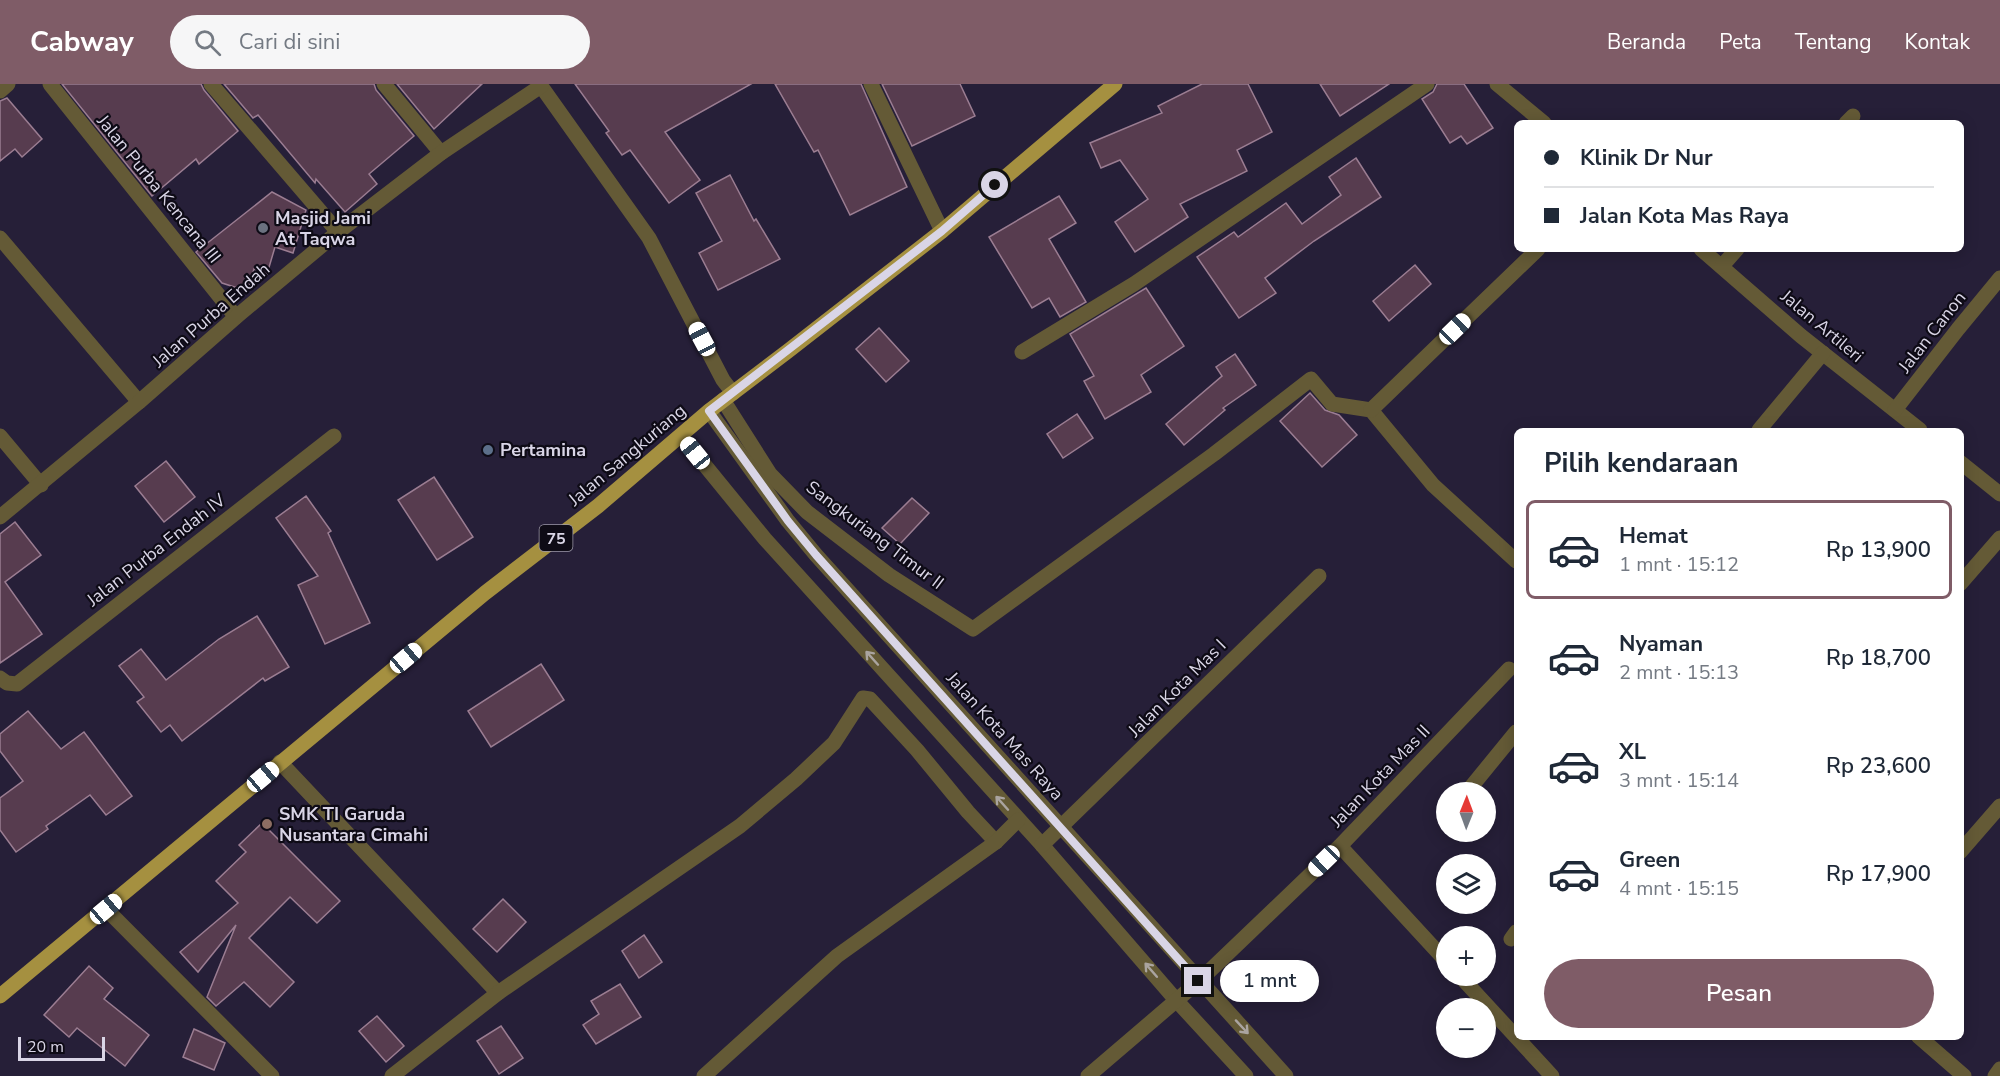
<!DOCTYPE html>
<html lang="id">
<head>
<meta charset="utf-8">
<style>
  body { margin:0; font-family:"Nunito Sans",sans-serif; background:#f6f6f7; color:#1f2937; height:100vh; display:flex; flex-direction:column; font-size:22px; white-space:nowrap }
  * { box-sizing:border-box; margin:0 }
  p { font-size:20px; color:#747a83 }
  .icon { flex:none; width:33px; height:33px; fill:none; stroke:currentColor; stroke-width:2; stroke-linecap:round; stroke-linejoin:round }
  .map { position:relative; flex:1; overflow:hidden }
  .panel { position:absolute; left:1514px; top:344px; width:450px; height:612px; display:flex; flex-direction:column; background:#fff; border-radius:9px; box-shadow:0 3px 15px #0003 }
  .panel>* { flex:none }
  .top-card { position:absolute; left:1514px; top:36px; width:450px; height:132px; border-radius:9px; box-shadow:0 3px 15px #0003; display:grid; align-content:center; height:132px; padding:0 30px; background:#fff }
  .needle { width:39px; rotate:1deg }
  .tools { position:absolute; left:1436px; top:698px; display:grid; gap:12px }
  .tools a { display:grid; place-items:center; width:60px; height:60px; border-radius:50%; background:#fff; box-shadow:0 3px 15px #0003; font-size:30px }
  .scale { position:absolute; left:18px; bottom:15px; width:87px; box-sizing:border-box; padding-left:6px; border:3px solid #d9d5e6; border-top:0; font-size:16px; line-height:21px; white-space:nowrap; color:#d9d5e6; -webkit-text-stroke:4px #0e0b16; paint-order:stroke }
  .end { position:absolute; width:27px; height:27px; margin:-14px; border:8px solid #d9d5e6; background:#111; box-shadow:0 0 0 3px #111 }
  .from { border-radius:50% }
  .bubble { position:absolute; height:42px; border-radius:21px; background:#fff; box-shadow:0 3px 15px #0003; font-size:20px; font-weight:600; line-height:42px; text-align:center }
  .car { position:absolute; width:18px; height:36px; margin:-18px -9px; border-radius:8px; box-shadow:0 0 4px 2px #0007; background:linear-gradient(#fff 24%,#345 0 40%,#fff 0 76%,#345 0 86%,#fff 0) }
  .top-card b { display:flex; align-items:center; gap:21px; height:57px; font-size:22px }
  .top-card b+b { border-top:2px solid #e0e1e3 }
  .top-card i { width:15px; height:15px; background:#1f2937 }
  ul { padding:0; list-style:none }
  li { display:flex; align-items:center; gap:18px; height:99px; margin:0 12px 9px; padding:0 18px; border:3px solid transparent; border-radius:9px }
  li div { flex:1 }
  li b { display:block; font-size:22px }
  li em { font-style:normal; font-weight:600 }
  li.active { border-color:#7f5c67 }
  li>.icon { width:54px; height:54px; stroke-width:1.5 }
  h2 { padding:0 30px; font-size:27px; line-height:72px }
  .button { display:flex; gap:12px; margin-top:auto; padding:12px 30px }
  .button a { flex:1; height:69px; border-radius:36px; background:#7f5c67; color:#fff; font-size:24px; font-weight:600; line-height:69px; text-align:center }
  header { display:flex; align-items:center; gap:36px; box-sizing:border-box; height:84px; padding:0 30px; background:#7f5c67; color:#fff }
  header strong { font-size:28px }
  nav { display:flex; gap:33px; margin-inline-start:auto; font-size:21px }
  .search { width:420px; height:54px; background:#f6f6f7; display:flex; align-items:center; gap:15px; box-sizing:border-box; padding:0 21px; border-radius:33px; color:#747a83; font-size:22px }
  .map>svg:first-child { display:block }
  .building { fill:#573c4f; stroke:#9b7d92; stroke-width:1.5 }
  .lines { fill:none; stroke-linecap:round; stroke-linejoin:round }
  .minor { stroke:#645a36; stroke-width:15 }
  .major { stroke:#a59040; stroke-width:15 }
  .oneway { stroke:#aaa4a0 }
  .route { stroke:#d9d5e6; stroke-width:8 }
  .worship-dot { fill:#6b7280; stroke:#0e0b16; stroke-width:2 }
  .service-dot { fill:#5c6f8a; stroke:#0e0b16; stroke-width:2 }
  .education-dot { fill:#8d6e63; stroke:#0e0b16; stroke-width:2 }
  .labels { text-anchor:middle; stroke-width:4.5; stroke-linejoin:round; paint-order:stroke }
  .shield { fill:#0e0b16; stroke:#9c98a8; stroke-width:1.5 }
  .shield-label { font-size:16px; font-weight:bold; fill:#d9d5e6 }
  .street-label { font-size:18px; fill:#d9d5e6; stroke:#0e0b16 }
  .poi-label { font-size:18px; font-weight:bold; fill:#d9d5e6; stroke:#0e0b16; text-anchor:start }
</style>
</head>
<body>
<header>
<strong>Cabway</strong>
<div class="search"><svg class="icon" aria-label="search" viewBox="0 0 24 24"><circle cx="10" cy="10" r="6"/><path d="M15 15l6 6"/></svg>Cari di sini</div>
<nav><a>Beranda</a><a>Peta</a><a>Tentang</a><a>Kontak</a></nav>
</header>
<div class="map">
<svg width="2000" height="992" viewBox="0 0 2000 992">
  <rect width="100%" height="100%" fill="#261f38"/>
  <g class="building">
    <path d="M62 0H201L204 6 238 47 199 80 196 75 152 112Z"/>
    <path d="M224 0H374L376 6 414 52 369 90 377 100 345 128 316 95 315 99 258 31 253 34Z"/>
    <path d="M397 0H482L434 45Z"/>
    <path d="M575 0H751L665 48 700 96 669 119 630 66 622 71 606 49 609 47Z"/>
    <path d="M775 0H861L907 103 850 131 818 66 814 68Z"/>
    <path d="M882 0H960L975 32 912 62Z"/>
    <path d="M1202 0H1248L1272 48 1237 66 1247 87 1180 120 1188 133 1135 168 1115 138 1148 115 1120 76 1101 84 1090 59 1162 29 1158 22Z"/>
    <path d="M1320 0H1389L1340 32Z"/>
    <path d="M1437 0H1464L1493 44 1467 60 1461 52 1450 59 1422 15 1433 8Z"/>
    <path d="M7 14 42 55 22 73 15 65 0 77V17Z"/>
    <path d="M1356 74 1381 113 1314 157 1265 194 1276 209 1239 234 1197 173 1234 148 1238 153 1286 119 1302 140 1341 111 1329 93Z"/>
    <path d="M730 91 754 137 756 135 780 175 718 206 699 169 722 157 696 109Z"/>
    <path d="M272 108 306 126 293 169 275 163 267 190 254 185 247 207 222 199 196 168Z"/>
    <path d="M1059 112 1076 139 1049 155 1086 218 1060 233 1049 214 1032 224 989 153Z"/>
    <path d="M1415 181 1431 200 1389 237 1373 217Z"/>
    <path d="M1146 204 1184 262 1141 291 1151 308 1105 335 1084 297 1094 292 1070 250Z"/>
    <path d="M879 244 909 277 886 298 856 265Z"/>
    <path d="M1235 270 1256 301 1223 324 1225 326 1184 361 1166 340 1222 292 1216 283Z"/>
    <path d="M1310 309 1325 326 1339 331 1357 351 1322 383 1280 337Z"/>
    <path d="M1077 330 1093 354 1063 374 1047 350Z"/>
    <path d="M166 377 195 413 164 438 135 402Z"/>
    <path d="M434 393 473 453 437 476 398 416Z"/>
    <path d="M306 412 331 447 328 449 370 539 325 560 298 501 318 492 276 434Z"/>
    <path d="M912 414 929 429 900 460 882 444Z"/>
    <path d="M15 438 41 471 5 498 42 550 0 579V450Z"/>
    <path d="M257 532 289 583 265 597 263 594 182 657 170 641 161 648 137 618 144 613 119 582 141 565 166 596 219 555Z"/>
    <path d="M541 580 564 616 491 663 468 627Z"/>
    <path d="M28 627 61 665 84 648 132 712 106 731 90 711 46 742 48 745 16 768 0 746V714L23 697 0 667V650Z"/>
    <path d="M262 739 340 817 317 839 290 813 249 854 294 898 270 923 244 898 216 922 207 913 236 841 198 888 180 868 238 819 216 797 246 768 239 761Z"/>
    <path d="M503 815 526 838 497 868 473 845Z"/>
    <path d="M644 851 662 878 639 894 622 867Z"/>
    <path d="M89 882 113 904 104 915 149 951 125 982 77 944 69 953 44 931Z"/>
    <path d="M620 900 641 933 596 960 583 941 599 930 591 917Z"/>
    <path d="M377 932 404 962 386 978 359 947Z"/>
    <path d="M501 942 523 974 499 990 477 957Z"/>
    <path d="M194 945 225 959 214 986 183 973Z"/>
  </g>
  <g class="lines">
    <g class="minor">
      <path d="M50 0 236 233"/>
      <path d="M211 0 338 148"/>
      <path d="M384 0 441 69"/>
      <path d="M871 0 942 147"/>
      <path d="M1497 0 1544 39"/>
      <path d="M541 2 649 154 723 296 733 309"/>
      <path d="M0 7 8 0"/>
      <path d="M1846 39 1853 32"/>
      <path d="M0 154 139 318"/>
      <path d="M1701 165 1801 252 1920 346"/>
      <path d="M1722 182 1737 165"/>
      <path d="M1022 268 1134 200 1427 0"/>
      <path d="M723 316 770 390 807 428 889 491 973 545 1214 370 1311 295 1332 320 1371 326 1433 401 1516 477"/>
      <path d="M1371 326 1538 165"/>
      <path d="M1895 326 1958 245 2000 194"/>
      <path d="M709 327 788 437 816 471 1286 992"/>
      <path d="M1759 346 1823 269"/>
      <path d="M0 352 41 401"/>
      <path d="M681 352 765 455 1042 761 1176 916 1246 992"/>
      <path d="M1960 378 2000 410"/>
      <path d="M0 433 139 318 236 233 338 148 441 69 541 2"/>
      <path d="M1960 500 2000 454"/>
      <path d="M0 594 7 599 17 600 334 352"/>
      <path d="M280 678 498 909"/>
      <path d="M1467 708 1516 648"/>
      <path d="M1042 761 1319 492"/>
      <path d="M1340 762 1446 877"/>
      <path d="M1960 768 2000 722"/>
      <path d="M106 825 272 992"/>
      <path d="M1511 855 1516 848"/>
      <path d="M1459 891 1552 992"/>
      <path d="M1918 952 1964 992"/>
      <path d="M392 992 498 909 740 742 796 695 834 659 863 614 870 615 917 666 968 728 996 758"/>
      <path d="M704 992 837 872 996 758 1018 736"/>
      <path d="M1088 992 1199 897 1340 762 1509 585"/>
      <path d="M1995 992 2000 985"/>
    </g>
    <path class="major" d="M0 912 485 509 598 422 709 327 788 267 942 147 1115 0"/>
  </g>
  <defs><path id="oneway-shaft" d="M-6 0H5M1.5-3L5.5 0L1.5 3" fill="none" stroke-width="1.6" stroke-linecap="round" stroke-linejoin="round" transform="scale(1.5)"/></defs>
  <g class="oneway">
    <use href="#oneway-shaft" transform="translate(872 574) rotate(-132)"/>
    <use href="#oneway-shaft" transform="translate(1002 719) rotate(-132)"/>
    <use href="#oneway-shaft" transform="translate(1151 886) rotate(-131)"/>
    <use href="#oneway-shaft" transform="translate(1242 943) rotate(47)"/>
  </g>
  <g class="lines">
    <path class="route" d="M995 101 942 147 709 327 788 437 816 471 1198 897"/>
  </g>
  <circle class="worship-dot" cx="263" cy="144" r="6"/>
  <circle class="service-dot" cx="488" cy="366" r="6"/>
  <circle class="education-dot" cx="267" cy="740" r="6"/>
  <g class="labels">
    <rect class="shield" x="539.5" y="441" width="33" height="26" rx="4.5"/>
    <g class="shield-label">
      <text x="556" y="460">75</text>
    </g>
    <g class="street-label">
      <text transform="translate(159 105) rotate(51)" y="6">Jalan Purba Kencana III</text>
      <text transform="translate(211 231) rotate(-41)" y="6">Jalan Purba Endah</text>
      <text transform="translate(1822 242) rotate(40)" y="6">Jalan Artileri</text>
      <text transform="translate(1932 248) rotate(-52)" y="6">Jalan Canon</text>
      <text transform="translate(627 371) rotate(-40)" y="6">Jalan Sangkuriang</text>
      <text transform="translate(875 451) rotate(37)" y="6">Sangkuriang Timur II</text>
      <text transform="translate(156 466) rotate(-38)" y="6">Jalan Purba Endah IV</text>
      <text transform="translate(1177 604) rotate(-45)" y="6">Jalan Kota Mas I</text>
      <text transform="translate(1005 652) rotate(48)" y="6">Jalan Kota Mas Raya</text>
      <text transform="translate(1380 692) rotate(-46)" y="6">Jalan Kota Mas II</text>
    </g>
    <g class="poi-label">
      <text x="275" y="140">Masjid Jami<tspan x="275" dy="21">At Taqwa</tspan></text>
      <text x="500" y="372">Pertamina</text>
      <text x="279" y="736">SMK TI Garuda<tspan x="279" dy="21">Nusantara Cimahi</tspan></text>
    </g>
  </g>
</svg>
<div class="tools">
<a><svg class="needle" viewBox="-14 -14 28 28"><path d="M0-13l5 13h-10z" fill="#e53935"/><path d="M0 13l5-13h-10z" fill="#747a83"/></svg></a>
<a><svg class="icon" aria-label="layers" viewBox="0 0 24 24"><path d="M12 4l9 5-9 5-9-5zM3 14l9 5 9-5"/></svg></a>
<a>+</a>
<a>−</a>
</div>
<div class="scale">20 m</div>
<i class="end from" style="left:995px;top:101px"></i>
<i class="end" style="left:1198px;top:897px"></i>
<div class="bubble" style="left:1220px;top:876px;width:99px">1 mnt</div>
<i class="car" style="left:1455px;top:245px;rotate:46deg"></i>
<i class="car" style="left:702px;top:255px;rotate:332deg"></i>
<i class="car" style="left:695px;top:369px;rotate:321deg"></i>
<i class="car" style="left:406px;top:574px;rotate:50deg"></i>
<i class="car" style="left:263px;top:693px;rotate:50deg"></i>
<i class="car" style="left:1324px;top:777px;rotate:226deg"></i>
<i class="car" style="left:106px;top:825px;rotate:50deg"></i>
<div class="top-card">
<b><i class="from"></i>Klinik Dr Nur</b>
<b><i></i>Jalan Kota Mas Raya</b>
</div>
<section class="panel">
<h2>Pilih kendaraan</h2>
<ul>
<li class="active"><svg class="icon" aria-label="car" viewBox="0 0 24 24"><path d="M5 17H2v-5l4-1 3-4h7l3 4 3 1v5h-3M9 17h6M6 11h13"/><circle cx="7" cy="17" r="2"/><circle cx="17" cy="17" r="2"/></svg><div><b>Hemat</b><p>1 mnt · 15:12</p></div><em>Rp 13,900</em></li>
<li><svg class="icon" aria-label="car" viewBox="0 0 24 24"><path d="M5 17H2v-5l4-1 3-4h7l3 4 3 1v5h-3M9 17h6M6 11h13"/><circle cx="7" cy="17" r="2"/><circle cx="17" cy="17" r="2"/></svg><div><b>Nyaman</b><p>2 mnt · 15:13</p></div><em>Rp 18,700</em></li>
<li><svg class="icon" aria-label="car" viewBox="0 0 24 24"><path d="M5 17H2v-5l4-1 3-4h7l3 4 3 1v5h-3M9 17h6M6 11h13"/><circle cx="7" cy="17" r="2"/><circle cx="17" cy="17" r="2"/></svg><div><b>XL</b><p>3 mnt · 15:14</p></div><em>Rp 23,600</em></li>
<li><svg class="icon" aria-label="car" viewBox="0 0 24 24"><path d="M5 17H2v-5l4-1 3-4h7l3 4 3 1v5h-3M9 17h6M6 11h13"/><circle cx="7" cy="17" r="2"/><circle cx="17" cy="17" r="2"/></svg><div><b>Green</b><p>4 mnt · 15:15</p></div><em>Rp 17,900</em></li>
</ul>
<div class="button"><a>Pesan</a></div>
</section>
</div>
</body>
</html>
